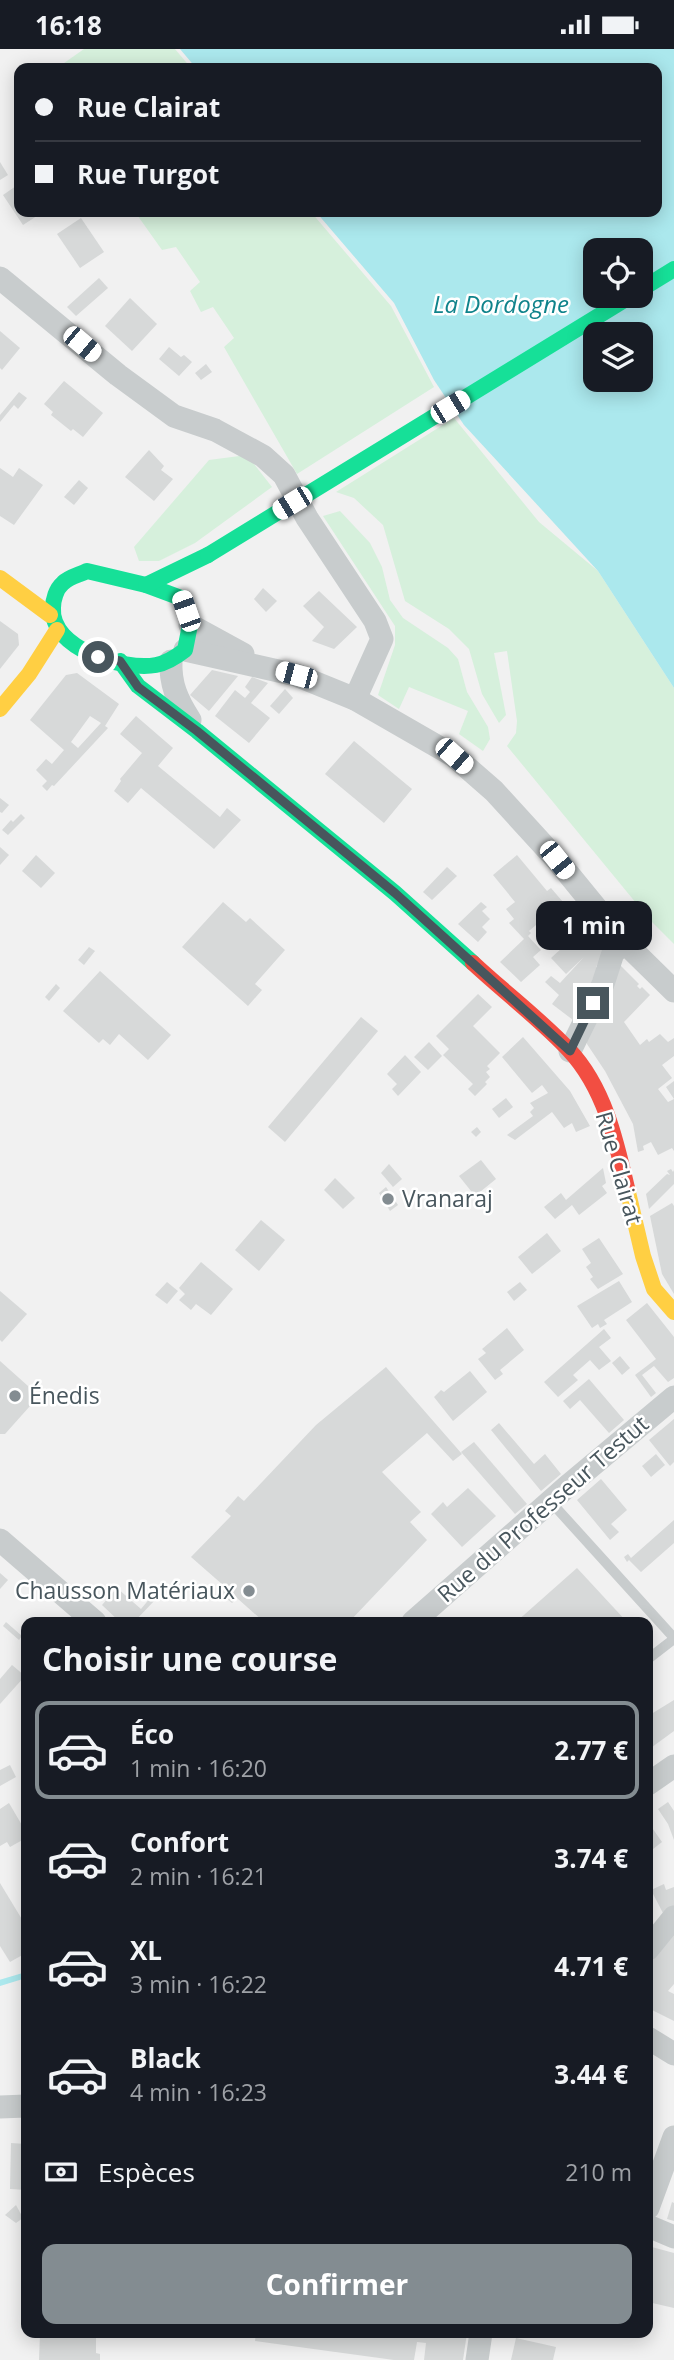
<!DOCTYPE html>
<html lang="fr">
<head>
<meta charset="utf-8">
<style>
  body { margin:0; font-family:"Open Sans",sans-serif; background:#20242c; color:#f1f3f6; height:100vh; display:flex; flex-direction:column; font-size:26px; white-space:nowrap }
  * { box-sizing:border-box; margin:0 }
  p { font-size:23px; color:#9ea1a6 }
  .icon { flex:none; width:38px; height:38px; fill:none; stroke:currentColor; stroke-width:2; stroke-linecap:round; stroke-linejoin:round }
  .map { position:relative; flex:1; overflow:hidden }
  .sheet { position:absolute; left:21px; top:1568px; width:632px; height:721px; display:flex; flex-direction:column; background:#171b24; border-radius:14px; box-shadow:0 4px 18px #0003 }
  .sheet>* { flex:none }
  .banner { position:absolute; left:14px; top:14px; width:648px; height:154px; border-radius:14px; box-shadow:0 4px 18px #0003; display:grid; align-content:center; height:154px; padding:0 21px; background:#171b24 }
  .tools { position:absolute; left:583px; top:189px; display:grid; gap:14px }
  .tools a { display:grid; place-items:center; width:70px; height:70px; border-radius:14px; background:#171b24; box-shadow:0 4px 18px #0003; font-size:35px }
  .end { position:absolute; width:32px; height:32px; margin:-16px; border:9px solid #48565d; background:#fff; box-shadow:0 0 0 4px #fff }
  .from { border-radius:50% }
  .bubble { position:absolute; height:49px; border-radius:14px; background:#171b24; box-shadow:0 4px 18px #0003; font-size:23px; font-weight:700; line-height:49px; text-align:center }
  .car { position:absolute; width:21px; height:42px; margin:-21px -10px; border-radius:9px; box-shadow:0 0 5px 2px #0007; background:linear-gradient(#fff 24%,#345 0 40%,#fff 0 76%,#345 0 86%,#fff 0) }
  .banner b { display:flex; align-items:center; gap:24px; height:66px; font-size:26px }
  .banner b+b { border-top:2px solid #363941 }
  .banner i { width:18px; height:18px; background:#f1f3f6 }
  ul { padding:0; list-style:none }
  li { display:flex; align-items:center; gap:21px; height:98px; margin:0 14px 10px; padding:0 7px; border:4px solid transparent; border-radius:14px }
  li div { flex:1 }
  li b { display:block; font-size:26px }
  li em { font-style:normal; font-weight:700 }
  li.current { border-color:#838c91 }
  li>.icon { width:63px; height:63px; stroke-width:1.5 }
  h2 { padding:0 21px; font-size:32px; line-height:84px }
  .pay { display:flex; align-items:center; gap:18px; height:77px; padding:0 21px; font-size:26px }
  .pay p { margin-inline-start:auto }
  .button { display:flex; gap:14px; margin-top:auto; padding:14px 21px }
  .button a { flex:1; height:80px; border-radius:14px; background:#838c91; color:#fff; font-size:28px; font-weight:700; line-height:80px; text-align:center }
  .status { display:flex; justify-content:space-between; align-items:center; height:49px; padding:0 35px; background:#171b24; direction:ltr }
  .status svg { height:19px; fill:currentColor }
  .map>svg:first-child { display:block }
  .green { fill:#d6f0dc }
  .water { fill:#abe8ed; fill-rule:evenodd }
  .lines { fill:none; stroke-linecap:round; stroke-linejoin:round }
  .stream { stroke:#abe8ed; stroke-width:6 }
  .building { fill:#d7d9d9; fill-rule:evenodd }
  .lane { stroke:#c8cccd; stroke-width:10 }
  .street { stroke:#c8cccd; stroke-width:23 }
  .fast { stroke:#16e098; stroke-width:16 }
  .slow { stroke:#ffcf43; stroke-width:16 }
  .jam { stroke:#f24e42; stroke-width:16 }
  .fast-bridge { stroke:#16e098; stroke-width:16 }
  .route { stroke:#48565d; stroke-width:9 }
  .poi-dot { fill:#838c91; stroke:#fff; stroke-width:2.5 }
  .labels { text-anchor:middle; stroke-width:5; stroke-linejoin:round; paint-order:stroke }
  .street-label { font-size:23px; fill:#48565d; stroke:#fff }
  .poi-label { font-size:23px; fill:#48565d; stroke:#fff; text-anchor:start }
  .water-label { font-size:24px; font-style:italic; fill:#0f838b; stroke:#fff }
</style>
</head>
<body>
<div class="status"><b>16:18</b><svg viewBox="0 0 49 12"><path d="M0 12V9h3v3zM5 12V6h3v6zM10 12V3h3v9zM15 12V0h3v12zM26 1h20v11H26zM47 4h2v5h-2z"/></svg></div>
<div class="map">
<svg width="674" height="2311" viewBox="0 0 674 2311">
  <rect width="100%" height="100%" fill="#f1f1f1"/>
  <g class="green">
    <path d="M84 0H175L191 19H57Z"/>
    <path d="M135 163H311L391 257 434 338 297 425 224 298 234 289 213 258 201 263 190 242 200 233 176 198 162 201Z"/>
    <path d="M454 369 539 473 598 522 674 639V895L650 871 507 697 516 684 517 672 507 602 494 604 506 666 499 674 482 645 469 600 449 580 405 552 383 476 354 449 336 443Z"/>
    <path d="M247 406 272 438 195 494 159 512H139L134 498 209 411Z"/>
    <path d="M340 462 370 494 382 518 390 551 403 569 448 599 458 610 467 643 488 678 490 690 483 702 459 685 468 662 409 638 399 660 378 646 395 596V577L323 467Z"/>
  </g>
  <path class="water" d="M180 0H674V639L598 522 464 376 434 331 394 254 316 163H656V19H196ZM595 201H640V247H595ZM595 285H640V331H595Z"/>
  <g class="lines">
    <path class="stream" d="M0 1934 26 1926"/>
  </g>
  <g class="building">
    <path d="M0 113 8 126 0 131Z"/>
    <path d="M19 135V163H43L23 176 3 146Z"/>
    <path d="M81 169 104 203 80 219 57 185Z"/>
    <path d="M99 229 108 239 76 267 67 258Z"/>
    <path d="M130 249 157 275 132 302 105 277Z"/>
    <path d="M0 282 20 299 2 321 0 319Z"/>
    <path d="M169 298 181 308 184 306 192 313 179 327 159 310Z"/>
    <path d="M206 315 212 323 201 331 195 324Z"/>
    <path d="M64 332 103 364 83 388 73 380 71 382 51 366 53 363 44 355Z"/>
    <path d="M19 343 27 349 18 360 14 356 0 373V366Z"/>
    <path d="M149 401 164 417 161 421 173 430 154 452 125 428Z"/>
    <path d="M0 419 13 428 19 419 43 436 14 476 0 467Z"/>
    <path d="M79 431 88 439 74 456 64 448Z"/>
    <path d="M263 539 277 552 266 563 254 550Z"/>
    <path d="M319 542 357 578 334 600 312 592 324 578 303 557Z"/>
    <path d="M0 572 18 585 19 596 0 620Z"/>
    <path d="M212 621 238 627 209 662 190 646Z"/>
    <path d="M77 624 119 655 105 677 108 679 54 737 52 736 47 742 42 737 47 732 36 721 46 710 52 715 64 701 30 671 66 626ZM90 667 101 674 78 699 71 693Z"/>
    <path d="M252 628 268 634 251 654 270 669 249 694 215 667 235 641 245 649 250 643 245 638Z"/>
    <path d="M285 640 293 649 279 665 270 657Z"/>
    <path d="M136 667 173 699 158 717 220 768 227 759 241 771 214 800 141 739 128 754 114 742 121 732 120 730 142 704 120 685Z"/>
    <path d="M354 692 412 740 384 774 325 725Z"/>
    <path d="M0 749 9 756 2 764 0 763Z"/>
    <path d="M21 765 25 769 8 786 2 781 11 771 13 773Z"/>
    <path d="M0 798 9 806 0 816Z"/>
    <path d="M36 806 55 824 41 839 22 822Z"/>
    <path d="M517 806 547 842 551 839 563 853 529 882 531 884 528 887 541 901 533 908 540 916 521 933 500 913 524 890 509 874 514 870 506 860 515 853 493 826Z"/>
    <path d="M447 818 457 827 432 851 423 843Z"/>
    <path d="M223 853 246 873 250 869 285 901 255 935 262 941 248 957 182 898Z"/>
    <path d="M481 853 487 858 482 862 490 870 482 878 487 883 478 893 458 875Z"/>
    <path d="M565 857 582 876 557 896 540 877Z"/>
    <path d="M584 879 605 901 596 918 598 920 573 971 552 955 559 946 545 933 551 927 560 934 584 908 566 925 551 909Z"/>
    <path d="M89 898 95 902 84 916 78 911Z"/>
    <path d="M619 915 639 935 637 937 640 940 642 938 650 946 624 973 640 996 647 990 649 993 660 985 668 993 674 989V1007L662 1016 672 1029 658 1040 668 1053 674 1050V1102L672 1099 658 1106 651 1093 643 1097 644 1101 638 1103 633 1075 605 1022 587 995 586 988Z"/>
    <path d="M100 922 171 986 148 1011 119 985 110 996 103 990 99 994 63 962Z"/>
    <path d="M56 935 60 939 49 952 45 948Z"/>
    <path d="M478 945 492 958 473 977 500 1004 487 1017 490 1020 486 1023 490 1028 485 1033 487 1035 475 1047 468 1040 473 1035 443 1006 449 1000 436 987Z"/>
    <path d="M361 968 378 982 285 1093 268 1078Z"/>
    <path d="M523 988 570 1042 590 1077 576 1083 572 1074 564 1079 552 1063 515 1091 507 1086 533 1067 530 1063 534 1059 530 1054 548 1044 542 1036 532 1044 502 1008Z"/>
    <path d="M429 993 442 1007 428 1021 414 1008Z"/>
    <path d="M405 1006 421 1023 398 1047 392 1040 397 1035 387 1025Z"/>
    <path d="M674 1032V1050L666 1038Z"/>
    <path d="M506 1049 513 1058 499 1069 492 1060Z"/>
    <path d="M477 1078 481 1083 476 1088 471 1083Z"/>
    <path d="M481 1111 496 1130 475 1147 459 1127Z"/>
    <path d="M389 1115 402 1130 393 1138 381 1124Z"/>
    <path d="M603 1119 606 1134 602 1137 607 1144 579 1166 572 1156 555 1170 544 1158 561 1144 566 1151Z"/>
    <path d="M671 1120 673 1123 674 1121V1135L649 1160 646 1145 667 1125 670 1126 667 1122Z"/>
    <path d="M335 1129 355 1149 343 1160 324 1141Z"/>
    <path d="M386 1138 398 1156 390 1162 379 1144Z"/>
    <path d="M672 1154 674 1157V1245L662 1225 650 1167Z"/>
    <path d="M261 1171 285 1191 259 1222 235 1201Z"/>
    <path d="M547 1184 561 1202 532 1225 518 1208Z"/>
    <path d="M599 1189 623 1225 598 1240 590 1230 593 1228 586 1218 591 1214 582 1200Z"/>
    <path d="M201 1213 233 1240 211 1266 196 1255 191 1261 179 1251 185 1245 179 1239Z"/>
    <path d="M619 1232 632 1253 604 1271 607 1275 600 1279 598 1275 592 1279 577 1257Z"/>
    <path d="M167 1233 178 1242 167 1255 155 1246Z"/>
    <path d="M520 1233 527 1241 514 1252 507 1243Z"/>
    <path d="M0 1242 27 1265 2 1293 0 1291Z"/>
    <path d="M647 1254 674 1288V1329L668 1333 654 1317 642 1326 656 1344 651 1348 635 1326 656 1310 626 1271Z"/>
    <path d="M507 1279 524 1301 500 1321 503 1325 495 1331 478 1310 486 1304 482 1300Z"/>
    <path d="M604 1280 611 1289 599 1298 611 1312 599 1321 590 1311 573 1326 578 1331 558 1348 544 1333Z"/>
    <path d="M620 1307 630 1319 622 1326 612 1314Z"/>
    <path d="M0 1312 28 1337 30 1357 5 1385H0Z"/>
    <path d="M386 1318 462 1405 453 1412 427 1384 382 1423 421 1463 410 1473 427 1491 349 1573H264L237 1549 232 1554 218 1542 223 1536 191 1508 231 1467 225 1462 238 1447 244 1452 316 1376Z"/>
    <path d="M470 1322 487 1343 453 1372 434 1348 441 1341 444 1343Z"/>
    <path d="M589 1330 624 1371 609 1384 580 1351 570 1360 563 1352Z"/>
    <path d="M674 1370V1413L670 1417 649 1391Z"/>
    <path d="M499 1374 534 1415 545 1405 561 1425 541 1442 491 1381Z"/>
    <path d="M474 1393 527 1455 515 1465 461 1403Z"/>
    <path d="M656 1405 665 1416 651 1428 642 1417Z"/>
    <path d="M601 1430 627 1461 611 1475 619 1483 610 1491 577 1451Z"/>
    <path d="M468 1439 496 1467 462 1498 431 1465 443 1453 447 1458Z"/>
    <path d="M674 1471V1494L641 1523 629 1511 627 1513 624 1508 628 1505 631 1509Z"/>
    <path d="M577 1519 627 1573H516Z"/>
    <path d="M0 1524 8 1531 0 1540Z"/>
    <path d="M117 1539 141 1560 151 1548 155 1551 134 1573H120L102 1556Z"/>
    <path d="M6 1573 22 1587 19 1591 3 1577Z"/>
    <path d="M12 1616 25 1627 0 1655V1630Z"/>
    <path d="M674 1651V1682L648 1701V1667Z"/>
    <path d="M10 1716 16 1728 0 1737V1721Z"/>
    <path d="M668 1753 674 1762V1791L668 1775 658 1760Z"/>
    <path d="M9 1754 26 1783V1789L10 1798 7 1793 0 1797V1760Z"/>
    <path d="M648 1773 662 1793 648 1804Z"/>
    <path d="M0 1834 26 1877V1904L10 1913 0 1897Z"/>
    <path d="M664 1835 666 1841 674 1838V1857L664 1866 651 1841Z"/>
    <path d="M674 1884V1935L668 1942 674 1945V1972L648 1959V1917Z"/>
    <path d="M11 2094 26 2095V2141L10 2140Z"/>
    <path d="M672 2153 674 2154V2172L667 2170Z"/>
    <path d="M16 2156 23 2169 16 2174 5 2166Z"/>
    <path d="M648 2197 674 2204V2259L648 2253Z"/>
    <path d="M40 2284H96V2304L100 2305V2311H39Z"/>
    <path d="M256 2284H467L463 2311H424L426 2294 417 2293 414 2311H394L255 2292Z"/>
    <path d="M516 2289 556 2298 553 2311H511Z"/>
  </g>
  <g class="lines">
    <g class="lane">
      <path d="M550 1452 674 1589"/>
      <path d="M648 1610 674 1590"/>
    </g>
    <g class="street">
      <path d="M0 229 118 326 174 367 215 381 263 407 284 426 307 469 375 572 382 590 355 650"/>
      <path d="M190 576 243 605"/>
      <path d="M185 601 296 626 355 650 454 707 494 742 557 811 624 893 674 942"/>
      <path d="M171 612C170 635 177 651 190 671"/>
      <path d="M570 1002 603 935 613 904 624 893"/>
      <path d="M0 1491 95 1573"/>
      <path d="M413 1573 570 1435 674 1348"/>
      <path d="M648 1735 674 1717"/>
      <path d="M648 1900 674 1868"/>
      <path d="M648 1989 674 2005"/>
      <path d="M0 2058 26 2057"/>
      <path d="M648 2159 674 2088"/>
      <path d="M648 2177 674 2188"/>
      <path d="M477 2311 481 2284"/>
    </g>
    <g class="fast">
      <path d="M640 241 674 220"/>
      <path d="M87 522 146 536 181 549 190 576 185 601C176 608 167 614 156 616 124 622 50 600 53 559 53 551 56 540 63 534 69 528 79 526 87 522Z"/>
      <path d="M146 536 208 506"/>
      <path d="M120 612 138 637 197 682 395 844 473 914"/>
    </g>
    <g class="slow">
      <path d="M0 529 50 566"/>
      <path d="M0 660 29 625 57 581"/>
      <path d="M627 1139 643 1207 654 1240 674 1263"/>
    </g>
    <path class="jam" d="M473 914C504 943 540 970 569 1001 604 1038 616 1091 627 1139"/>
    <path class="fast-bridge" d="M208 506 631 247"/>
  </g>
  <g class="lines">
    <path class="route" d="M98 608 120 612 138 638 197 682 395 844 570 1002 593 954"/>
  </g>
  <g class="poi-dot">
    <circle cx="388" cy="1150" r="7"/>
    <circle cx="15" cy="1347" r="7"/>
    <circle cx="249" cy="1542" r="7"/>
  </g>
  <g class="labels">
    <g class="street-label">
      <text transform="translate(619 1119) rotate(74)" y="8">Rue Clairat</text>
      <text transform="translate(543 1460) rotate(-41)" y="8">Rue du Professeur Testut</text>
    </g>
    <g class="poi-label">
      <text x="402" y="1158">Vranaraj</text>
      <text x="29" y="1355">Énedis</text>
      <text x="235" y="1550" text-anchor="end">Chausson Matériaux</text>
    </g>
    <g class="water-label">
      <text x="501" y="264">La Dordogne</text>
    </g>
  </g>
</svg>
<div class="tools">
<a><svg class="icon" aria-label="locate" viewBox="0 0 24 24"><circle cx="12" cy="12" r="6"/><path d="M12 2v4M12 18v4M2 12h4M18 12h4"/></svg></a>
<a><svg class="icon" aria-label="layers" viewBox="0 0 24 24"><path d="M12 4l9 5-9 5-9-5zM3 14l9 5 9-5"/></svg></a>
</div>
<i class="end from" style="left:98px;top:608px"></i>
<i class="end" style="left:593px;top:954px"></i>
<div class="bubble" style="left:536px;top:852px;width:116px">1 min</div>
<i class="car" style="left:82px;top:295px;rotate:130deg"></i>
<i class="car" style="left:450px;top:358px;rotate:59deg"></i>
<i class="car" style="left:292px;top:454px;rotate:239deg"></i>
<i class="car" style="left:186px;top:562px;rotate:341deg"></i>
<i class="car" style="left:296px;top:626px;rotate:285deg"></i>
<i class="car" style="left:454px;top:707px;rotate:131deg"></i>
<i class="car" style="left:557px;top:811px;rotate:141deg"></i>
<div class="banner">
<b><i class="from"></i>Rue Clairat</b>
<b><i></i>Rue Turgot</b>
</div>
<section class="sheet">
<h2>Choisir une course</h2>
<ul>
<li class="current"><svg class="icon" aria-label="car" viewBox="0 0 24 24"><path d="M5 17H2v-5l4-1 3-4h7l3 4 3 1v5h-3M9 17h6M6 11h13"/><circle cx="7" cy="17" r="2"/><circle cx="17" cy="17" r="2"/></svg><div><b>Éco</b><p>1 min · 16:20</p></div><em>2.77 €</em></li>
<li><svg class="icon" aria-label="car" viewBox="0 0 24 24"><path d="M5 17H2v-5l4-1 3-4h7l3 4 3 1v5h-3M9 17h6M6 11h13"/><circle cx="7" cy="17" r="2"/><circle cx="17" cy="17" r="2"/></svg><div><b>Confort</b><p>2 min · 16:21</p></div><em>3.74 €</em></li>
<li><svg class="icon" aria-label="car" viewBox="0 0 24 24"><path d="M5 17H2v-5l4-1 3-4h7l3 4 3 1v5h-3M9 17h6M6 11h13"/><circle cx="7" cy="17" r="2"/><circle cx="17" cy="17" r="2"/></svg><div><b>XL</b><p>3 min · 16:22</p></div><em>4.71 €</em></li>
<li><svg class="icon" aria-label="car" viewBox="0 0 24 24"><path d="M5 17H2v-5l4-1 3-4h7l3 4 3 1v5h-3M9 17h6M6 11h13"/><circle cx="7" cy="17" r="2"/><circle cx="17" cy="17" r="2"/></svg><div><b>Black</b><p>4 min · 16:23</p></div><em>3.44 €</em></li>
</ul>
<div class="pay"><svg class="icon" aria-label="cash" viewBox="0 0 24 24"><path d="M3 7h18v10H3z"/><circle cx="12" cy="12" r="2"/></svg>Espèces<p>210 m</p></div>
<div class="button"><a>Confirmer</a></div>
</section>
</div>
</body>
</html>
